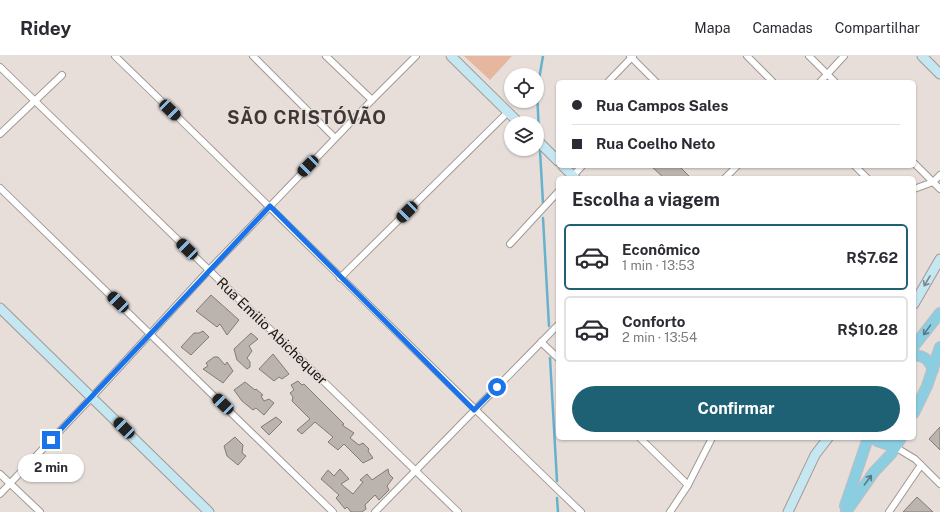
<!DOCTYPE html>
<html lang="pt">
<head>
<meta charset="utf-8">
<style>
  body { margin:0; font-family:"Public Sans",sans-serif; background:#f2f2f3; color:#2b2b33; height:100vh; display:flex; flex-direction:column; font-size:15px; white-space:nowrap }
  * { box-sizing:border-box; margin:0 }
  p { font-size:13px; color:#7c7c81 }
  .icon { flex:none; width:22px; height:22px; fill:none; stroke:currentColor; stroke-width:2; stroke-linecap:round; stroke-linejoin:round }
  .map { position:relative; flex:1; overflow:hidden }
  .panel { position:absolute; left:556px; top:120px; width:360px; height:264px; display:flex; flex-direction:column; background:#fff; border-radius:6px; box-shadow:0 1px 3px #0004 }
  .panel>* { flex:none }
  .banner { position:absolute; left:556px; top:24px; width:360px; height:88px; border-radius:6px; box-shadow:0 1px 3px #0004; display:grid; align-content:center; height:88px; padding:0 16px; background:#fff }
  .buttons { position:absolute; left:504px; top:12px; display:grid; gap:8px }
  .buttons a { display:grid; place-items:center; width:40px; height:40px; border-radius:50%; background:#fff; box-shadow:0 1px 3px #0004; font-size:20px }
  .end { position:absolute; width:18px; height:18px; margin:-9px; border:5px solid #1a73e8; background:#fff; box-shadow:0 0 0 2px #fff }
  .from { border-radius:50% }
  .bubble { position:absolute; height:28px; border-radius:14px; background:#fff; box-shadow:0 1px 3px #0004; font-size:13px; font-weight:700; line-height:28px; text-align:center }
  .car { position:absolute; width:12px; height:24px; margin:-12px -6px; border-radius:5px; box-shadow:0 0 3px 1px #0007; background:linear-gradient(#222 24%,#8ab4d8 0 40%,#222 0 76%,#8ab4d8 0 86%,#222 0) }
  .banner b { display:flex; align-items:center; gap:14px; height:38px; font-size:15px }
  .banner b+b { border-top:1px solid #e1e1e2 }
  .banner i { width:10px; height:10px; background:#2b2b33 }
  ul { padding:0; list-style:none }
  li { display:flex; align-items:center; gap:12px; height:66px; margin:0 8px 6px; padding:0 8px; border:2px solid #e1e1e2; border-radius:6px }
  li div { flex:1 }
  li b { display:block; font-size:15px }
  li em { font-style:normal; font-weight:700 }
  li.on { border-color:#1e6074 }
  li>.icon { width:36px; height:36px; stroke-width:1.5 }
  h2 { padding:0 16px; font-size:18px; line-height:48px }
  .button { display:flex; gap:8px; margin-top:auto; padding:8px 16px }
  .button a { flex:1; height:46px; border-radius:24px; background:#1e6074; color:#fff; font-size:16px; font-weight:700; line-height:46px; text-align:center }
  header { display:flex; align-items:center; gap:24px; box-sizing:border-box; height:56px; padding:0 20px; background:#fff; border-bottom:1px solid #e1e1e2 }
  header strong { font-size:19px }
  nav { display:flex; gap:22px; margin-inline-start:auto; font-size:14px }
  .map>svg:first-child { display:block }
  .green { fill:#e6b69e }
  .lines { fill:none; stroke-linecap:round; stroke-linejoin:round }
  .stream { stroke:#66b1cb; stroke-width:2.5 }
  .building { fill:#bbb3ae; stroke:#827a76 }
  .street-casing { stroke:#a19994; stroke-width:8 }
  .secondary-casing { stroke:#a19994; stroke-width:11 }
  .primary-casing { stroke:#bebdbd; stroke-width:12 }
  .street { stroke:#fff; stroke-width:6 }
  .secondary { stroke:#c5e7f1; stroke-width:9 }
  .primary { stroke:#8bcee2; stroke-width:10 }
  .oneway { stroke:#77888d }
  .oneway2 { stroke:#577a84 }
  .route { stroke:#1a73e8; stroke-width:5 }
  .labels { text-anchor:middle; stroke-width:3; stroke-linejoin:round; paint-order:stroke }
  .street-label { font-size:14px; fill:#171312; stroke:#e7deda }
  .district-label { font-size:18px; font-weight:bold; letter-spacing:1px; fill:#3e3734; stroke:#e7deda }
</style>
</head>
<body>
<header>
<strong>Ridey</strong>
<nav><a>Mapa</a><a>Camadas</a><a>Compartilhar</a></nav>
</header>
<div class="map">
<svg width="940" height="456" viewBox="0 0 940 456">
  <rect width="100%" height="100%" fill="#e7deda"/>
  <path class="green" d="M464 0H512L490 24Z"/>
  <g class="lines">
    <g class="stream">
      <path d="M539 77 537 35 543 0"/>
      <path d="M540 95 543 147"/>
      <path d="M543 162 549 270"/>
      <path d="M550 302 557 425"/>
      <path d="M557 442 558 456"/>
    </g>
  </g>
  <g class="building">
    <path d="M651 110H679L691 122H664Z"/>
    <path d="M211 239 239 264 227 279 220 268 217 271 196 255Z"/>
    <path d="M203 275 209 281 191 299 181 291 194 277H199Z"/>
    <path d="M251 277 258 283 249 290 252 295 247 302 250 306V311L247 313 237 304 234 293Z"/>
    <path d="M273 298 289 318 282 323 279 321 274 325 259 313Z"/>
    <path d="M214 301H218L225 309 227 306 233 315 223 327 203 313 208 310 206 307Z"/>
    <path d="M298 325 302 329 304 328 344 368 342 369 354 377 350 382 359 389 363 387 369 393 368 395 373 402 363 407 344 388 338 394 328 386 333 381 315 366 302 378 297 374 310 363 292 345 293 341 290 337 294 334 291 329Z"/>
    <path d="M245 326 255 334 256 333 263 339 261 340 264 345 269 343 274 347 264 359 256 352 253 354 242 345 234 334Z"/>
    <path d="M276 361 282 366 269 379 261 371Z"/>
    <path d="M940 371V394L929 383Z"/>
    <path d="M235 381 243 389 242 397 246 400 238 409 227 400 224 390Z"/>
    <path d="M340 413 349 423 341 428 353 438 363 426 360 424 367 418 372 424 388 413 389 418 393 422 387 430 389 434 379 444 375 439 365 449 366 453 362 456H351L347 451 345 453 336 442 339 439 321 423 328 414 334 420Z"/>
    <path d="M917 441 933 456H903Z"/>
  </g>
  <g class="lines">
    <g class="street-casing">
      <g id="street">
        <path d="M115 0C271 151 424 305 581 456"/>
        <path d="M253 0 335 82"/>
        <path d="M326 0 372 44"/>
        <path d="M630 0 656 26"/>
        <path d="M747 0 773 26"/>
        <path d="M809 0 835 26"/>
        <path d="M0 11 458 456"/>
        <path d="M608 26 633 0"/>
        <path d="M820 26 844 0"/>
        <path d="M0 78 62 19"/>
        <path d="M914 107 940 133"/>
        <path d="M855 110 867 122"/>
        <path d="M571 122 582 110"/>
        <path d="M725 122 737 110"/>
        <path d="M0 132 333 456"/>
        <path d="M914 133 933 126 940 119"/>
        <path d="M510 188 558 136"/>
        <path d="M340 222 508 56"/>
        <path d="M541 286 558 302"/>
        <path d="M640 382 688 429"/>
        <path d="M895 391 915 403 940 428"/>
        <path d="M0 418 40 456"/>
        <path d="M0 438 92 341 209 214 372 44 416 0"/>
        <path d="M375 456 558 269"/>
        <path d="M670 456 688 429 712 382"/>
        <path d="M889 456 921 409"/>
      </g>
    </g>
    <g class="secondary-casing">
      <g id="secondary">
        <path d="M451 0 519 67"/>
        <path d="M922 0 940 18"/>
        <path d="M537 84 558 105"/>
        <path d="M563 110 575 122"/>
        <path d="M914 248 940 203"/>
        <path d="M0 252 209 456"/>
        <path d="M788 456 815 399 828 382"/>
      </g>
    </g>
    <g class="primary-casing">
      <g id="primary">
        <path d="M914 290 940 257"/>
        <path d="M914 299C925 300 929 304 933 314"/>
        <path d="M914 357 927 330 940 291"/>
        <path d="M874 382 877 385 895 391"/>
        <path d="M845 450 868 382"/>
        <path d="M846 456 874 416 891 398 901 382"/>
      </g>
    </g>
    <use href="#street" class="street"/>
    <use href="#secondary" class="secondary"/>
    <use href="#primary" class="primary"/>
  </g>
  <defs><path id="oneway-shaft" d="M-6 0H5M1.5-3L5.5 0L1.5 3" fill="none" stroke-width="1.6" stroke-linecap="round" stroke-linejoin="round"/></defs>
  <use class="oneway" href="#oneway-shaft" transform="translate(927 225) rotate(120)"/>
  <g class="oneway2">
    <use href="#oneway-shaft" transform="translate(927 274) rotate(126)"/>
    <use href="#oneway-shaft" transform="translate(868 424) rotate(-53)"/>
  </g>
  <g class="lines">
    <path class="route" d="M51 384 270 150 474 354 497 331"/>
  </g>
  <g class="labels">
    <g class="street-label">
      <text transform="translate(272 275) rotate(44)" y="5">Rua Emilio Abichequer</text>
    </g>
    <g class="district-label">
      <text x="307" y="68">SÃO CRISTÓVÃO</text>
    </g>
  </g>
</svg>
<div class="buttons">
<a><svg class="icon" aria-label="locate" viewBox="0 0 24 24"><circle cx="12" cy="12" r="6"/><path d="M12 2v4M12 18v4M2 12h4M18 12h4"/></svg></a>
<a><svg class="icon" aria-label="layers" viewBox="0 0 24 24"><path d="M12 4l9 5-9 5-9-5zM3 14l9 5 9-5"/></svg></a>
</div>
<i class="end from" style="left:497px;top:331px"></i>
<i class="end" style="left:51px;top:384px"></i>
<div class="bubble" style="left:18px;top:398px;width:66px">2 min</div>
<i class="car" style="left:170px;top:54px;rotate:134deg"></i>
<i class="car" style="left:308px;top:110px;rotate:224deg"></i>
<i class="car" style="left:407px;top:156px;rotate:225deg"></i>
<i class="car" style="left:187px;top:193px;rotate:314deg"></i>
<i class="car" style="left:118px;top:246px;rotate:314deg"></i>
<i class="car" style="left:223px;top:348px;rotate:314deg"></i>
<i class="car" style="left:124px;top:372px;rotate:315deg"></i>
<div class="banner">
<b><i class="from"></i>Rua Campos Sales</b>
<b><i></i>Rua Coelho Neto</b>
</div>
<section class="panel">
<h2>Escolha a viagem</h2>
<ul>
<li class="on"><svg class="icon" aria-label="car" viewBox="0 0 24 24"><path d="M5 17H2v-5l4-1 3-4h7l3 4 3 1v5h-3M9 17h6M6 11h13"/><circle cx="7" cy="17" r="2"/><circle cx="17" cy="17" r="2"/></svg><div><b>Econômico</b><p>1 min · 13:53</p></div><em>R$7.62</em></li>
<li><svg class="icon" aria-label="car" viewBox="0 0 24 24"><path d="M5 17H2v-5l4-1 3-4h7l3 4 3 1v5h-3M9 17h6M6 11h13"/><circle cx="7" cy="17" r="2"/><circle cx="17" cy="17" r="2"/></svg><div><b>Conforto</b><p>2 min · 13:54</p></div><em>R$10.28</em></li>
</ul>
<div class="button"><a>Confirmar</a></div>
</section>
</div>
</body>
</html>
